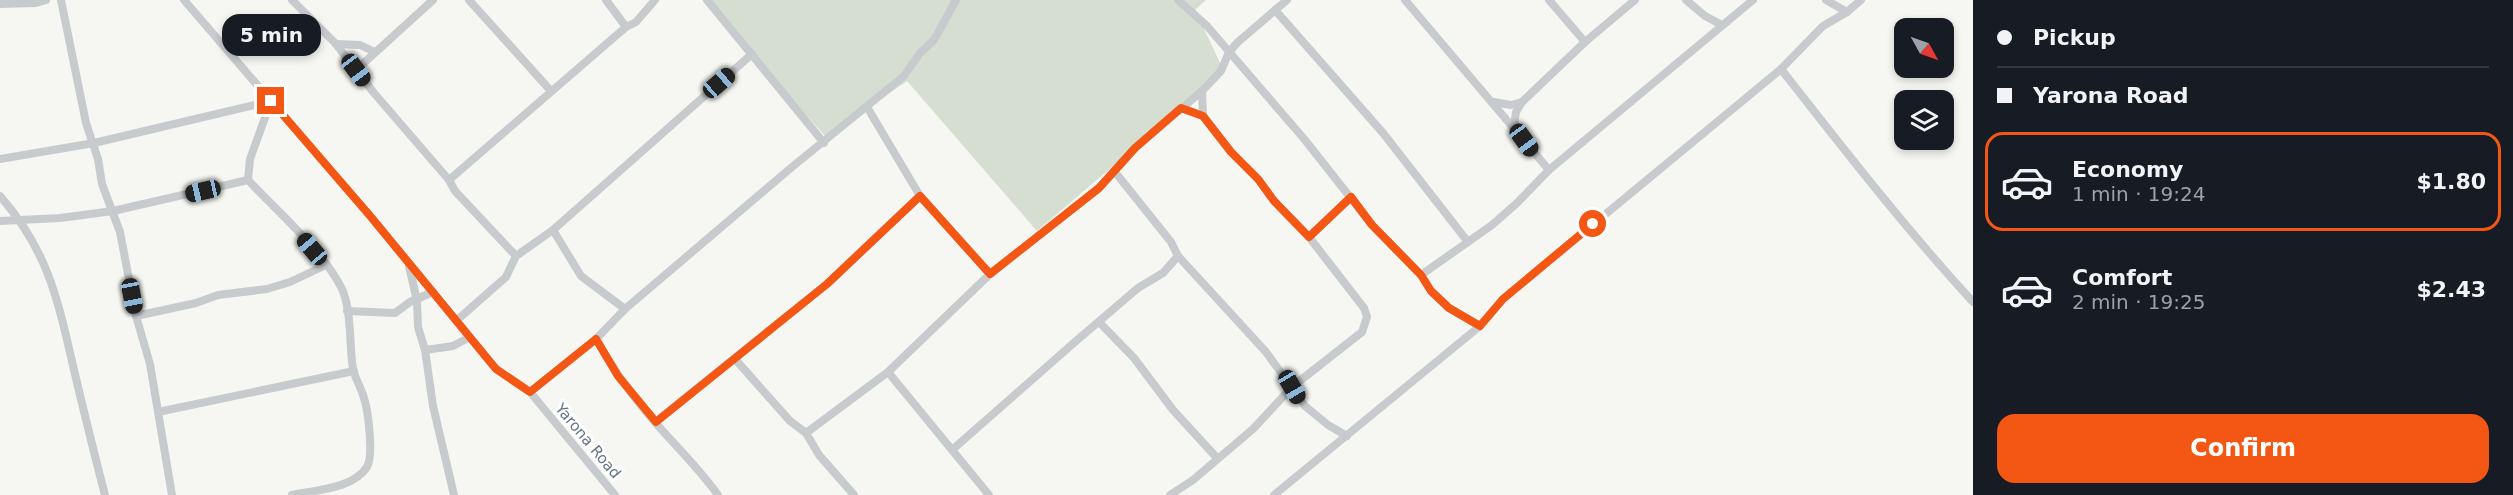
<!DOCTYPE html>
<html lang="en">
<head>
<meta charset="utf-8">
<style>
  body { margin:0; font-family:"DejaVu Sans",sans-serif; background:#20242c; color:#f1f3f6; height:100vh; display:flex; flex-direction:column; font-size:22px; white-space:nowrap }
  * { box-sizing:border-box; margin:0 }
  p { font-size:20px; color:#9ea1a6 }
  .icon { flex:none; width:33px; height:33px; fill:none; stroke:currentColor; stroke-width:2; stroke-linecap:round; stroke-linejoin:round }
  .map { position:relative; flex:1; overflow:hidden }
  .side { display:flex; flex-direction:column; background:#171b24; width:540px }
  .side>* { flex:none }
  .guide { display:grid; align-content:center; height:132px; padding:0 24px; background:#171b24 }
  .needle { width:39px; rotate:130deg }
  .buttons { position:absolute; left:1894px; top:18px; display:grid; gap:12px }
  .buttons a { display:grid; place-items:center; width:60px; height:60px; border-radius:12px; background:#171b24; box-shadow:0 3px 9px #0003; font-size:30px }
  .end { position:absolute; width:27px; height:27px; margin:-14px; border:8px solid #f45614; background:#fff; box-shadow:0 0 0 3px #fff }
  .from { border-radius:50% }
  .bubble { position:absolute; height:42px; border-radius:18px; background:#171b24; box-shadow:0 3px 9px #0003; font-size:20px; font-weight:800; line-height:42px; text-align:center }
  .car { position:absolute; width:18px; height:36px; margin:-18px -9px; border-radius:8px; box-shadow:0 0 4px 2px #0007; background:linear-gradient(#222 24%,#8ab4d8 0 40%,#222 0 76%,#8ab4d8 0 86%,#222 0) }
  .guide b { display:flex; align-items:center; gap:21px; height:57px; font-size:22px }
  .guide b+b { border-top:2px solid #363941 }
  .guide i { width:15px; height:15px; background:#f1f3f6 }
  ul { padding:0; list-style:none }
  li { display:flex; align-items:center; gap:18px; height:99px; margin:0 12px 9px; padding:0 12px; border:3px solid transparent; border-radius:18px }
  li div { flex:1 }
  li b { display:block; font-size:22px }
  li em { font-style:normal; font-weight:800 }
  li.current { border-color:#f45614 }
  li>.icon { width:54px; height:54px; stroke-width:1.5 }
  .cta { display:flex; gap:12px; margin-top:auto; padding:12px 24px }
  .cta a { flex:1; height:69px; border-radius:18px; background:#f45614; color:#fff; font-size:24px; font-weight:800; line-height:69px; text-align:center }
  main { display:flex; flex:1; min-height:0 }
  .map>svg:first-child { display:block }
  .green { fill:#d6ded2 }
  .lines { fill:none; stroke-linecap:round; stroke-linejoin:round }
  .minor { stroke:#c8cbce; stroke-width:8 }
  .route { stroke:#f45614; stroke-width:8 }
  .labels { text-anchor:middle; stroke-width:6; stroke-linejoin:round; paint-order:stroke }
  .street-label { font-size:15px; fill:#627486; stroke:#fff }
</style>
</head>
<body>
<main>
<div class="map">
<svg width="1973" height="495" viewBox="0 0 1973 495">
  <rect width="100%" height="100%" fill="#f6f6f2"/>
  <path class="green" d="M704 0H1206L1195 10 1224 71 1037 231 907 81 826 137Z"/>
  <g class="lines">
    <g class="minor">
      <path d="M61 0 86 123 98 159 102 184 120 232 136 316 150 364 172 495"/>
      <path d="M184 0 371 217 496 369 530 392 615 495"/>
      <path d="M292 0 336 44 374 93 449 180 455 191 516 256"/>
      <path d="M469 0 551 91"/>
      <path d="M606 0 626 27"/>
      <path d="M707 0 824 143"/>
      <path d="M1178 0 1207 26 1305 140 1372 225 1421 275 1431 291 1449 308 1480 326"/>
      <path d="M1405 0 1549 170"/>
      <path d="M1549 0 1585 42"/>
      <path d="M1686 0 1705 16 1722 25"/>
      <path d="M1826 0 1847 12"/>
      <path d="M0 4 36 3 46 0"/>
      <path d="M1275 10 1383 133 1468 242"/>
      <path d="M336 44 360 45 375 52"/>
      <path d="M1781 69C1843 148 1905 228 1973 302"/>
      <path d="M356 70 433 0"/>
      <path d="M1202 91 1203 116"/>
      <path d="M1494 102 1511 105 1522 102"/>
      <path d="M867 107 920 196 990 274"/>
      <path d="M1514 126 1516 112 1522 102 1585 42 1635 0"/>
      <path d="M0 159 94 143 271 101 250 159 248 180"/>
      <path d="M1115 172 1171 242 1178 256 1266 352 1305 406 1328 425 1347 436"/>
      <path d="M248 180C277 211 322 250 341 287 352 308 349 345 353 369 355 378 360 386 363 395 368 408 374 455 367 467 353 489 315 490 292 495"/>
      <path d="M449 180 626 27 636 22 655 0"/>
      <path d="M0 196C49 252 58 301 74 370 84 412 94 453 105 495"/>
      <path d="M0 221 60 218 113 211 248 180"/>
      <path d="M553 230 581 276 625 309"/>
      <path d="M1309 237 1351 197"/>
      <path d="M409 266 417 301 418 327 425 350 433 406 454 495"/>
      <path d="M1421 275 1492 225 1517 203 1549 170 1753 0"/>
      <path d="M347 311 395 313 410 302 433 292"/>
      <path d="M136 316 196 303 218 295 267 289 290 282 326 265"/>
      <path d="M456 321 506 277 516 256 553 230 752 54"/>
      <path d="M1099 322 1134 358 1173 410 1217 458"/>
      <path d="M596 339C610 364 625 386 643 408 667 438 695 463 718 495"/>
      <path d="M425 350 453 346 470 337"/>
      <path d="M735 359 790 421 806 433 819 455 854 495"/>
      <path d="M888 372 989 495"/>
      <path d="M530 392 596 339 625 309 792 167 904 76 920 53 934 40 956 0"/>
      <path d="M158 412 354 371"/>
      <path d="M655 422 827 284 920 196"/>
      <path d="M806 433 888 372 990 274 1099 188 1135 148 1202 91 1221 71 1229 52 1238 42 1287 0"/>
      <path d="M952 450 1076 341 1138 288 1163 273 1178 256"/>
      <path d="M1170 495 1193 480 1253 429 1292 387 1362 332 1367 317 1364 308 1309 237 1274 201 1258 179 1231 152 1203 116 1181 108"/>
      <path d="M1274 495 1480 326 1503 299 1781 69 1823 26 1847 12 1861 0"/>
    </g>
  </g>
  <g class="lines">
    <path class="route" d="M271 101 371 217 496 369 530 392 596 339 618 376 656 422 827 284 920 196 990 274 1099 188 1135 148 1181 108 1203 116 1231 152 1258 179 1274 201 1309 237 1351 197 1372 225 1421 275 1431 291 1449 308 1480 326 1503 299 1593 224"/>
  </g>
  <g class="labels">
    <g class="street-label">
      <text transform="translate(588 441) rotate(50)" y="5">Yarona Road</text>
    </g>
  </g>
</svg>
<div class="buttons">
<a><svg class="needle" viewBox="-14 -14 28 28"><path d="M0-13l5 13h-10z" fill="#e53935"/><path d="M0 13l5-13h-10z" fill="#9ea1a6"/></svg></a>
<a><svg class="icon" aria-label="layers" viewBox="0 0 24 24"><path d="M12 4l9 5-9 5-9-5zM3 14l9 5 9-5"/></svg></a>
</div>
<i class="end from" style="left:1593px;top:224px"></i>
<i class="end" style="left:271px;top:101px"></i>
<div class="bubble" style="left:222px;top:14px;width:99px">5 min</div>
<i class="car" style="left:356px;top:70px;rotate:143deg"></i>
<i class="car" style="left:719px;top:83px;rotate:49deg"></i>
<i class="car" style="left:1524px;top:140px;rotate:144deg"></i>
<i class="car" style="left:203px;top:191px;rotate:257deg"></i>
<i class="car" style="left:312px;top:249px;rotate:320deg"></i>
<i class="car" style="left:132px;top:296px;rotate:169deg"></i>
<i class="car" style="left:1292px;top:387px;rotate:150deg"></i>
</div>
<section class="side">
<div class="guide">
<b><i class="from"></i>Pickup</b>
<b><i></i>Yarona Road</b>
</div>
<ul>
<li class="current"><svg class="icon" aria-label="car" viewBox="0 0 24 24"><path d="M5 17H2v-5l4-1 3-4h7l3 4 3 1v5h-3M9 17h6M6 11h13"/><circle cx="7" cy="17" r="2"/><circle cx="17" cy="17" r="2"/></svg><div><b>Economy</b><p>1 min · 19:24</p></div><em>$1.80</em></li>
<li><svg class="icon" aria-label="car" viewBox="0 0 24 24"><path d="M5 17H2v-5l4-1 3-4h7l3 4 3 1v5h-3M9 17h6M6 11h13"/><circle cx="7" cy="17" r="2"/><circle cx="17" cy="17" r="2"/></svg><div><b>Comfort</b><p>2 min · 19:25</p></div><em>$2.43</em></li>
</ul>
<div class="cta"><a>Confirm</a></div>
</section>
</main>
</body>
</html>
